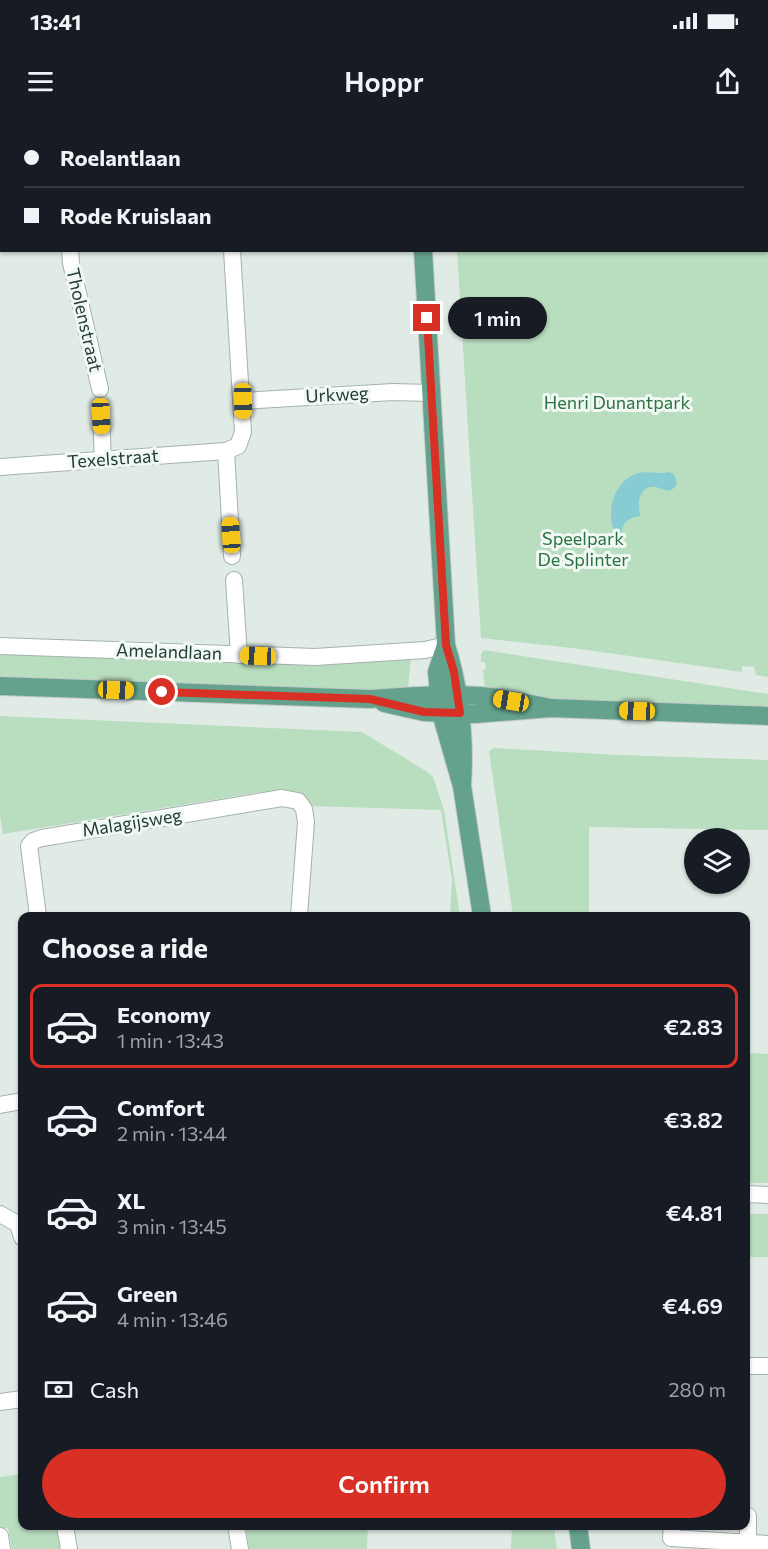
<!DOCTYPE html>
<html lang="en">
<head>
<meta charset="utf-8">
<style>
  body { margin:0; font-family:Commissioner,sans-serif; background:#242831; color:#f1f3f6; height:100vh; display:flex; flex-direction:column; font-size:22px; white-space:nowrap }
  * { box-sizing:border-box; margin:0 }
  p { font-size:20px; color:#9ea1a6 }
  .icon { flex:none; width:33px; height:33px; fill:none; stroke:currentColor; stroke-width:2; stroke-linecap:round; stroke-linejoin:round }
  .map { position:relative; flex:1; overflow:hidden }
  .side { position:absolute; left:18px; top:792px; width:732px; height:618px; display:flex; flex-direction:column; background:#171b24; border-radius:12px; box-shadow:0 2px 4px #0004 }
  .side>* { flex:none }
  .guide { position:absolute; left:0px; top:0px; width:768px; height:132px; box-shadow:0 2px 4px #0004; display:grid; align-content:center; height:132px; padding:0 24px; background:#171b24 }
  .controls { position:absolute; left:684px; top:708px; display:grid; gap:12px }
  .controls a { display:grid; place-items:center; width:66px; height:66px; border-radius:50%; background:#171b24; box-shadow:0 2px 4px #0004; font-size:30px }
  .end { position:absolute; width:27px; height:27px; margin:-14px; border:8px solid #d93025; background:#fff; box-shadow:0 0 0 3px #fff }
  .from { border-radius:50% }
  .bubble { position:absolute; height:42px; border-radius:21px; background:#171b24; box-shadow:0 2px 4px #0004; font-size:20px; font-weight:600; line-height:42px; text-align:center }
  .car { position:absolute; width:18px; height:36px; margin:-18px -9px; border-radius:8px; box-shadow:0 0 4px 2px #0007; background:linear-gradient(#f5c518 24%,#345 0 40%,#f5c518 0 76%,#345 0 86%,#f5c518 0) }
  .guide b { display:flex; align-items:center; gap:21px; height:57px; font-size:22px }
  .guide b+b { border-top:2px solid #363941 }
  .guide i { width:15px; height:15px; background:#f1f3f6 }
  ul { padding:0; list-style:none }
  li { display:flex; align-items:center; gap:18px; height:84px; margin:0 12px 9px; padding:0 12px; border:3px solid transparent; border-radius:12px }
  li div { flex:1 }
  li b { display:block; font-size:22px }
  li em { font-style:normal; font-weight:600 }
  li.current { border-color:#d93025 }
  li>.icon { width:54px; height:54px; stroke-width:1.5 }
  h2 { padding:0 24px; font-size:27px; line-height:72px }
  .pay { display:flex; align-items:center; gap:15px; height:66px; padding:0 24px; font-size:22px }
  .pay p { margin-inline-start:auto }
  .button { display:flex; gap:12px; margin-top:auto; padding:12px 24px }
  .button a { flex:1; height:69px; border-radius:36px; background:#d93025; color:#fff; font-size:24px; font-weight:600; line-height:69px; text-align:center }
  .status { display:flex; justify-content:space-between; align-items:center; height:42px; padding:0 30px; background:#171b24; direction:ltr }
  .status svg { height:16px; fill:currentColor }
  header { display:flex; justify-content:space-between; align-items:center; height:78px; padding:0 24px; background:#171b24; font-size:27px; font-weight:600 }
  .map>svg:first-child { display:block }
  .green { fill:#b9ddbf }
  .water { fill:#87ccd2 }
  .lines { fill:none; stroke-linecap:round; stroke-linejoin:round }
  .minor-casing { stroke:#a3b3ac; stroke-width:18 }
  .major-casing { stroke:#c1c8c6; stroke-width:20 }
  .minor { stroke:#fff; stroke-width:16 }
  .major { stroke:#64a28d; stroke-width:18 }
  .route { stroke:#d93025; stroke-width:8 }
  .labels { text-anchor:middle; stroke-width:6; stroke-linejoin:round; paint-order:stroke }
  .street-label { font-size:18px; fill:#213c32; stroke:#f1f8f4 }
  .park-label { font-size:18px; fill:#2a7341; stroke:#f1f8f4 }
</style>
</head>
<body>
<div class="status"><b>13:41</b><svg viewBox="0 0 49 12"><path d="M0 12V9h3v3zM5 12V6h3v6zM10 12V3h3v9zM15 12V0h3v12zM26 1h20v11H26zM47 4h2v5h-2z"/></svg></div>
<header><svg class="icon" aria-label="menu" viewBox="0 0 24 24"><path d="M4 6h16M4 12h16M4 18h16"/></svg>Hoppr<svg class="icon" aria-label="share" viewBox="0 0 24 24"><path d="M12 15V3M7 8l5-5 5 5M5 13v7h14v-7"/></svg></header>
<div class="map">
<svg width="768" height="1429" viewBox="0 0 768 1429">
  <rect width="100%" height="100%" fill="#e0ebe5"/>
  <g class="green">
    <path d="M449 0H768V557L756 555 754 547 742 546V552L580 529 481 518 457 131 766 130V2Z"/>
    <path d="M484 530 768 574V587C674 584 578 585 485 571L483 550 486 549 485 542H481V534Z"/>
    <path d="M0 533 315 545 411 539 408 568 365 572 0 556Z"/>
    <path d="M0 596 362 612 426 651 433 657 444 690 460 796H450L452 760 441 690 311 686 279 671 260 672 3 714 0 696Z"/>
    <path d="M494 628 620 635 768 640V710L589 707V796H513L489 631Z"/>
    <path d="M746 933 768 934V1063H746Z"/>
    <rect x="746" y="1094" width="22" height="43"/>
    <path d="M22 1354V1406H56L60 1429H12L8 1408H0V1357Z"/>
    <path d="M246 1406H368L367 1429H249Z"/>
    <path d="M512 1406H554L557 1429H511Z"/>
  </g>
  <path class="water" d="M668 352 674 354 677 363C675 367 674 369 670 370 665 372 661 368 656 367 639 364 636 385 641 396 628 397 622 403 621 416L619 418C603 399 612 362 636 354 646 350 657 355 668 352Z"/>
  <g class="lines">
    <g class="minor-casing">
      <g id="minor">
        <path d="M218 0V2"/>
        <path d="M0 75H2"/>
        <path d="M70 130 71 143 100 269"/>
        <path d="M232 130 243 312 238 326 226 331 232 436"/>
        <path d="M243 281 393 272 430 273"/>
        <path d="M101 296 103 340"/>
        <path d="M0 347 226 331"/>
        <path d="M234 460 239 535"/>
        <path d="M0 526 315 537 425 530 446 525"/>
        <path d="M38 796 29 726 33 721 42 718 282 678 298 681 304 689 306 702 299 796"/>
        <path d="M0 985 22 981"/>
        <path d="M746 1074 768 1075"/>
        <path d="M0 1094 18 1104 22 1117"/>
        <path d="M746 1246H768"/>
        <path d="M0 1282 22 1279"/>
        <path d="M746 1396H748V1423"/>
        <path d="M65 1406 69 1429"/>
        <path d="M236 1406 240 1429"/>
        <path d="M672 1406 671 1418 768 1424"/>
        <path d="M0 1416 2 1429"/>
      </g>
    </g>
    <g class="major-casing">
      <g id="major">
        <path d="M416 0V2"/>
        <path d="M423 130 446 525C460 570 465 618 462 666"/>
        <path d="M446 525 437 552 441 593 462 666 482 796"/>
        <path d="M0 566 370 579C410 576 450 573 490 577 510 579 530 584 550 588"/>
        <path d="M384 583 424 592 475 594 550 588 768 596"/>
        <path d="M578 1406 581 1429"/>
      </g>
    </g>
    <use href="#minor" class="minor"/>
    <use href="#major" class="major"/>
  </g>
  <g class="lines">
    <path class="route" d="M162 572 370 579 424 592 460 593 454 552 446 525 427 198"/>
  </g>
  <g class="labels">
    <g class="street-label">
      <text transform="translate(84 200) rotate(77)" y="6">Tholenstraat</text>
      <text transform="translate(337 275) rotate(-3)" y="6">Urkweg</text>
      <text transform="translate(113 339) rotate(-4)" y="6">Texelstraat</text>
      <text transform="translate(169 532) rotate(2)" y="6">Amelandlaan</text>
      <text transform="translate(132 703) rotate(-9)" y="6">Malagijsweg</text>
    </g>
    <g class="park-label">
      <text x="617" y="289">Henri Dunantpark</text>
      <text x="583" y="425">Speelpark<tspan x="583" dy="21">De Splinter</tspan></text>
    </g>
  </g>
</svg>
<div class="controls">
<a><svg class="icon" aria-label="layers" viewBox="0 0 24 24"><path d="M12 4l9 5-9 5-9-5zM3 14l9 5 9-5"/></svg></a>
</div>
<i class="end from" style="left:162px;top:572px"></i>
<i class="end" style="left:427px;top:198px"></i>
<div class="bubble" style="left:448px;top:177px;width:99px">1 min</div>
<i class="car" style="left:243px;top:281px;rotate:179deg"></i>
<i class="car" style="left:101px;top:296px;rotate:177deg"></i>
<i class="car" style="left:231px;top:415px;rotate:356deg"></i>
<i class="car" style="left:258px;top:536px;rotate:272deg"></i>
<i class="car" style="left:116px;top:570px;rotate:92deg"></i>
<i class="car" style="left:511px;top:581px;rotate:280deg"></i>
<i class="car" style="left:637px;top:591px;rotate:272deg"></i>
<div class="guide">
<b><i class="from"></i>Roelantlaan</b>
<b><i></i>Rode Kruislaan</b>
</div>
<section class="side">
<h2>Choose a ride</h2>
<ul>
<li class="current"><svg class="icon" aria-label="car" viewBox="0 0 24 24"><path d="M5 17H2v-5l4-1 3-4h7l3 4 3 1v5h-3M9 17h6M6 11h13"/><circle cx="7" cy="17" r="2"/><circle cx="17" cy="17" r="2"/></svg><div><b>Economy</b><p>1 min · 13:43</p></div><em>€2.83</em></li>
<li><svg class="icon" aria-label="car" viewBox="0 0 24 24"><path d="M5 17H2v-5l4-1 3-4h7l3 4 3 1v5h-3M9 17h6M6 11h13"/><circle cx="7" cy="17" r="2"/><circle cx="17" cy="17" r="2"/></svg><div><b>Comfort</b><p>2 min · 13:44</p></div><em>€3.82</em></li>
<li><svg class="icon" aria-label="car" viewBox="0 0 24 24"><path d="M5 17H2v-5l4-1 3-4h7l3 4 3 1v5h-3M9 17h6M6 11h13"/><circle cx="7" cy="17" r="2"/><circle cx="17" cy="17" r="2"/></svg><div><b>XL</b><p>3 min · 13:45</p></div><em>€4.81</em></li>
<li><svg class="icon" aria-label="car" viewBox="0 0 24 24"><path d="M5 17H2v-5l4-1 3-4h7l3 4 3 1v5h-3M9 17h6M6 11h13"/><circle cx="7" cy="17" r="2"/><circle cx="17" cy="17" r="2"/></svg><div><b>Green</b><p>4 min · 13:46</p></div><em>€4.69</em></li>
</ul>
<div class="pay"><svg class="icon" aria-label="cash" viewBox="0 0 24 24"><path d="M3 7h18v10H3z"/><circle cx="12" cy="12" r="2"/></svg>Cash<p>280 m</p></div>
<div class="button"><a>Confirm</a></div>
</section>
</div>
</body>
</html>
